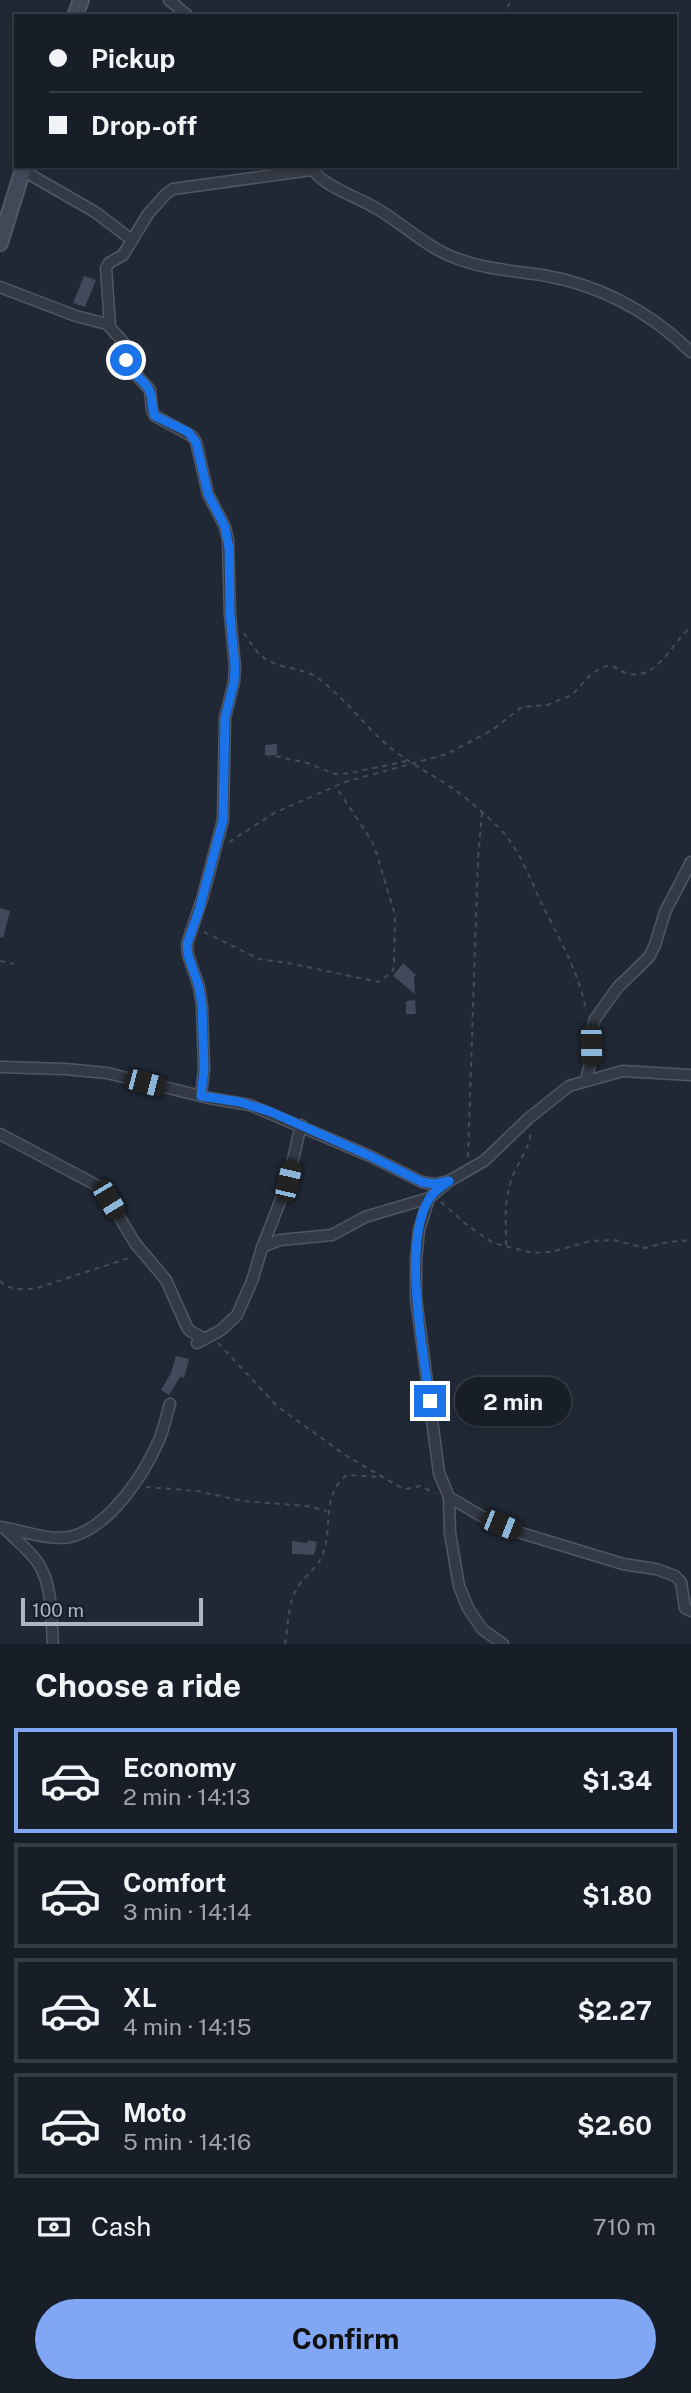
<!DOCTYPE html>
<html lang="en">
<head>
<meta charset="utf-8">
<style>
  body { margin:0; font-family:"Public Sans",sans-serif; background:#212730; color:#f1f3f6; height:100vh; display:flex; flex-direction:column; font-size:26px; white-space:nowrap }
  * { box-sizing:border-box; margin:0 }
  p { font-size:23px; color:#9fa2a8 }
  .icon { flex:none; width:38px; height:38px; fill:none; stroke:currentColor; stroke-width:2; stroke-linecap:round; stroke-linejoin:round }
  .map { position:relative; height:1644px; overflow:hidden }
  .sheet { display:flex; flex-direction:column; background:#181e28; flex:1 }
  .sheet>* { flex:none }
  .banner { position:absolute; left:14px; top:14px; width:663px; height:154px; border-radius:0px; box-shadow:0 2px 5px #0004,0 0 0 2px #363c45; display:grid; align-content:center; height:154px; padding:0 35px; background:#181e28 }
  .scale { position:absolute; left:21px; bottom:18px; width:182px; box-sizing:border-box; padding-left:7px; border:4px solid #adb4c3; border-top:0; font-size:19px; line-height:24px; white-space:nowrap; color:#adb4c3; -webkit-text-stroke:5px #191f2a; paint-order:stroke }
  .end { position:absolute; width:32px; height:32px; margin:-16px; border:9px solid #1a73e8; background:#fff; box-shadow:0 0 0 4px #fff }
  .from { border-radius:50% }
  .bubble { position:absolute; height:49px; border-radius:24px; background:#181e28; box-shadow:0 2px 5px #0004,0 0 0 2px #363c45; font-size:23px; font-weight:700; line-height:49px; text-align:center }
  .car { position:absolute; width:21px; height:42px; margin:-21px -10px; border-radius:9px; box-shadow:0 0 5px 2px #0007; background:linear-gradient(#222 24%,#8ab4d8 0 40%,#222 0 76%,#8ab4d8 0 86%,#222 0) }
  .banner b { display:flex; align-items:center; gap:24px; height:66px; font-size:26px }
  .banner b+b { border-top:2px solid #363c45 }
  .banner i { width:18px; height:18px; background:#f1f3f6 }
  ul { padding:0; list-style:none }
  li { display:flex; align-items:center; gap:21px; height:105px; margin:0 14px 10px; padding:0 21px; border:4px solid #363c45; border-radius:0px }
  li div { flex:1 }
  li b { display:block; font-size:26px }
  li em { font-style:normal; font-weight:700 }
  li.selected { border-color:#81a7f4 }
  li>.icon { width:63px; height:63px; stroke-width:1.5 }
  h2 { padding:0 35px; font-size:32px; line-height:84px }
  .pay { display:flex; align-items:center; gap:18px; height:77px; padding:0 35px; font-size:26px }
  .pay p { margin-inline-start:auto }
  .button { display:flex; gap:14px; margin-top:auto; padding:14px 35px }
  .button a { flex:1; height:80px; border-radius:42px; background:#81a7f4; color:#111; font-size:28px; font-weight:700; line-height:80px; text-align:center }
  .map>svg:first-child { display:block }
  .building { fill:#414a5a }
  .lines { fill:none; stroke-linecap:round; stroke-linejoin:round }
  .street-casing { stroke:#505764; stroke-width:13 }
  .secondary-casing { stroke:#505764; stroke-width:18 }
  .path { stroke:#3f5054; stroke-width:2; stroke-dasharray:5 5; stroke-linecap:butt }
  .street { stroke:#333a46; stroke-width:10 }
  .secondary { stroke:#414959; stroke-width:14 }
  .route { stroke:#1a73e8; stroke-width:9 }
</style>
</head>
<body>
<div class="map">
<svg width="691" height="1644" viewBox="0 0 691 1644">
  <rect width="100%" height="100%" fill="#202835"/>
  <g class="building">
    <path d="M84 276 96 280 85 307 73 303Z"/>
    <path d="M277 744V755H265V745Z"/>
    <path d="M0 908 10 911 3 938 0 937Z"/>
    <path d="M403 963 416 975 414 977 415 994 393 976Z"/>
    <path d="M415 1000 416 1014H406V1001Z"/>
    <path d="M176 1356 189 1359 184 1378 180 1377 169 1395 161 1390 171 1373Z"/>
    <path d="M308 1540 317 1542 314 1555 292 1554V1541L307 1543Z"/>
  </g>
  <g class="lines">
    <g class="street-casing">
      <g id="street">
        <path d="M169 0 188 16"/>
        <path d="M310 166C322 186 353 195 372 206 402 222 426 248 458 259 485 269 514 271 542 275 601 285 649 311 691 352"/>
        <path d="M22 170 95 212 132 240"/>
        <path d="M0 287 76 316 107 324 124 343 129 367 150 390 152 410 155 416 192 436 196 442 208 494 225 527 228 540 230 615 235 667 234 682 225 718 223 820 203 896 187 944 188 955 199 987 202 1006 204 1069 201 1096"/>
        <path d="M110 327 106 268 109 263 123 255 148 214 166 194 173 189 311 170"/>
        <path d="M0 1067 65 1069 107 1073 209 1098 250 1105 370 1156 422 1182 434 1184 449 1181 484 1161 529 1118 569 1086 623 1071 691 1075"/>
        <path d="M586 1080 591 1060V1032L595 1019 618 987 649 957 655 945 665 912 691 862"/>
        <path d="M0 1134 98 1186 106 1195 135 1243 166 1280 187 1327 190 1331 205 1339"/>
        <path d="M446 1184 429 1198 419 1230 416 1260V1299L420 1328 439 1473 449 1497 450 1533 459 1586 468 1608 482 1629 503 1644"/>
        <path d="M262 1247 280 1240 332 1235 365 1217 429 1198"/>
        <path d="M197 1343 221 1330 237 1315 252 1281 262 1248 288 1181 301 1125"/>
        <path d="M449 1497 481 1516 521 1533 623 1564 656 1569 675 1576 681 1582 685 1608 691 1611"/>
        <path d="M0 1527C22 1530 48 1541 70 1537 109 1528 144 1475 159 1440 164 1429 166 1416 170 1404"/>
        <path d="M4 1528C15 1539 29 1550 38 1563 53 1585 51 1619 53 1644"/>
      </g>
    </g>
    <g class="secondary-casing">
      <g id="secondary">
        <path d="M75 16 81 0"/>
        <path d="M0 243 24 166"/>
      </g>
    </g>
    <g class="path">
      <path d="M503 16 511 0"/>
      <path d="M244 633C251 643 257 655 269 661 285 669 304 668 319 679 346 699 366 728 392 749 412 765 435 776 455 790 470 801 486 815 499 828 522 851 531 884 546 912 562 944 579 974 586 1010"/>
      <path d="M266 754 307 763 335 774 350 773 407 761"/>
      <path d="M229 842 276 812 345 782 447 754 492 730 522 707 547 705 572 695 592 673 609 665C617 667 622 673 630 674 658 679 673 641 691 627"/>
      <path d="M204 932 259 959 288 963 379 982 392 972 394 967 395 915 377 855 372 841 336 787"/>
      <path d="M0 961 14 964"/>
      <path d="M468 1157 478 859 482 813"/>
      <path d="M441 1202 467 1225 493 1243 533 1253 551 1252 591 1241 614 1240 645 1248 668 1242 691 1240"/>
      <path d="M506 1245C506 1225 504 1203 510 1184 515 1166 528 1152 531 1133"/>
      <path d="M0 1281 6 1286 16 1289H34L132 1257"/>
      <path d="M218 1343 277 1406 345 1455 398 1486 406 1489 420 1486 435 1493"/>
      <path d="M146 1487 197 1491 243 1501 307 1506 327 1511"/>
      <path d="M285 1644C288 1628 288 1604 296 1590 304 1575 319 1568 324 1551 332 1525 322 1493 347 1475L379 1477"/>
    </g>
    <use href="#street" class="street"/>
    <use href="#secondary" class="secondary"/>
  </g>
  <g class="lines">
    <path class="route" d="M126 360C130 373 141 377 148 388 154 396 150 407 155 416L188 432 196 442 208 494 225 527 229 548 230 615 235 667 234 682 225 718 223 820 199 910 187 944 188 955 199 987 202 1006 204 1069 201 1096 240 1102 271 1112 370 1156 422 1182 434 1184 449 1181C442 1186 433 1192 429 1199 402 1243 423 1351 430 1401"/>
  </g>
</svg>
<div class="scale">100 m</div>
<i class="end from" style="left:126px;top:360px"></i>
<i class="end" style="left:430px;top:1401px"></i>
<div class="bubble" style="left:455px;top:1377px;width:116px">2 min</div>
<i class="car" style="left:591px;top:1045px;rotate:179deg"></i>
<i class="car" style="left:145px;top:1083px;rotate:105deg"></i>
<i class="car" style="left:288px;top:1181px;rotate:13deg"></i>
<i class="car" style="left:109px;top:1200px;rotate:149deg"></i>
<i class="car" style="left:501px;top:1525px;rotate:112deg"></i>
<div class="banner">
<b><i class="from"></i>Pickup</b>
<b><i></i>Drop-off</b>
</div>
</div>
<section class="sheet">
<h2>Choose a ride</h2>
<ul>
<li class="selected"><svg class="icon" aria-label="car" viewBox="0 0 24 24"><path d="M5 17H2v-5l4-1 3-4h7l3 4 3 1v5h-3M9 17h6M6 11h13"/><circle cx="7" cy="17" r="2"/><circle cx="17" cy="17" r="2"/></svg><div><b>Economy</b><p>2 min · 14:13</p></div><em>$1.34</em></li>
<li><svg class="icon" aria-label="car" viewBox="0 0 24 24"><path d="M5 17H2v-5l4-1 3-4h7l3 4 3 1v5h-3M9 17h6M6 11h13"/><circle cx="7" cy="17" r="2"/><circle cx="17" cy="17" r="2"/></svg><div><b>Comfort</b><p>3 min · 14:14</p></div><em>$1.80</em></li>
<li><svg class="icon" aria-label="car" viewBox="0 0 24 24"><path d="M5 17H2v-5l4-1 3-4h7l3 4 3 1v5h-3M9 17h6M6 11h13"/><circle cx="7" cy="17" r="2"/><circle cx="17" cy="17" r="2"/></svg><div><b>XL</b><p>4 min · 14:15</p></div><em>$2.27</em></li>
<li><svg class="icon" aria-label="car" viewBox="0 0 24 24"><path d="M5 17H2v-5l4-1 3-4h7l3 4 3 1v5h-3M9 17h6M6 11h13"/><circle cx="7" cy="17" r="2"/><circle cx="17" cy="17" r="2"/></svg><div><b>Moto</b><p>5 min · 14:16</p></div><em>$2.60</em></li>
</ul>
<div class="pay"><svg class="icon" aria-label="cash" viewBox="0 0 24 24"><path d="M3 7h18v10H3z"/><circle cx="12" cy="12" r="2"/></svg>Cash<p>710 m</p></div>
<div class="button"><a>Confirm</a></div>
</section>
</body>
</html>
